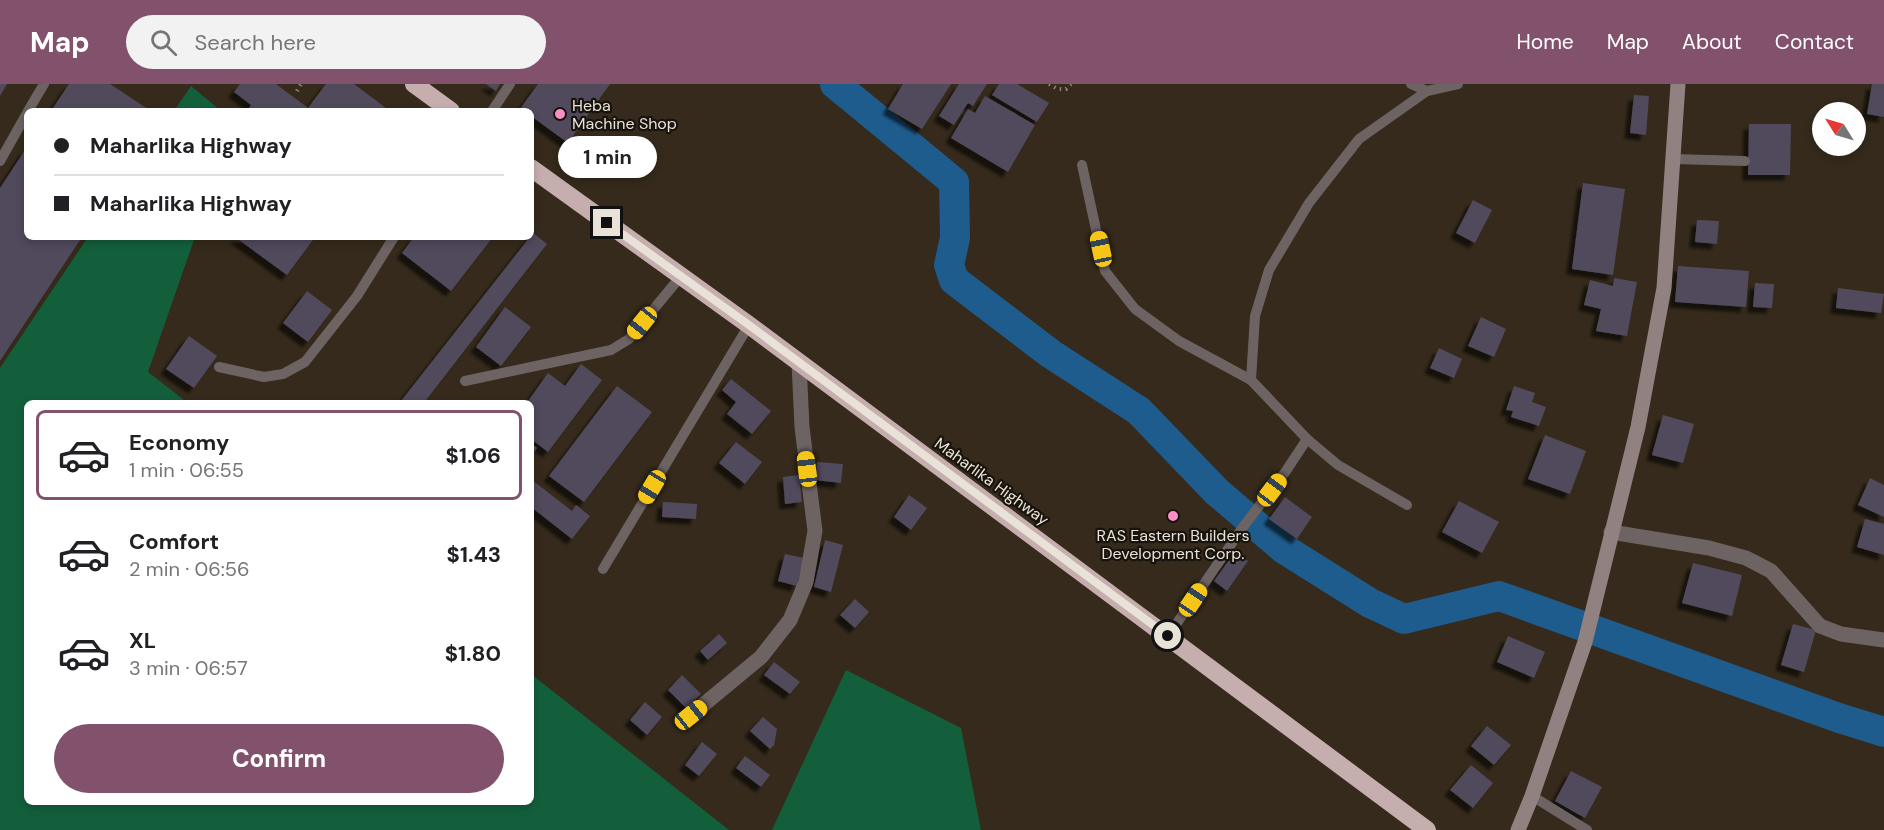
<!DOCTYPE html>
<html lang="en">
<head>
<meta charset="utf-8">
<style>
  body { margin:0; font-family:"DM Sans",sans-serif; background:#f2f2f2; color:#202124; height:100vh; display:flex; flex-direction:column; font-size:22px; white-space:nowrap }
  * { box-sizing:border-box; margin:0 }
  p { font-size:20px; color:#757577 }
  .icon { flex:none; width:33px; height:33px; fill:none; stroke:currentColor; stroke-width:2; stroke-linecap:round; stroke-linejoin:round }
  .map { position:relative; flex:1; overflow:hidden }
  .sheet { position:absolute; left:24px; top:316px; width:510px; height:405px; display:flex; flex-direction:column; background:#fff; border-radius:9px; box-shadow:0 3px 9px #0003 }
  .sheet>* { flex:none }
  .top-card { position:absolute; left:24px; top:24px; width:510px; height:132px; border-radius:9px; box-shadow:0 3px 9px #0003; display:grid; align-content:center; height:132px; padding:0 30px; background:#fff }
  .needle { width:39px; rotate:307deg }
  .controls { position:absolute; left:1812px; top:18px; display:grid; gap:12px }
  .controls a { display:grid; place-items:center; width:54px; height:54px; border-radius:50%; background:#fff; box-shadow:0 3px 9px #0003; font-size:30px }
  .end { position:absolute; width:27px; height:27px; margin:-14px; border:8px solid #e9e2d8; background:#111; box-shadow:0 0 0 3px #111 }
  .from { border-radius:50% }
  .bubble { position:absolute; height:42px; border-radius:21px; background:#fff; box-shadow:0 3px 9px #0003; font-size:20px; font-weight:700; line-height:42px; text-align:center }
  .car { position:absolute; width:18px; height:36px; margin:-18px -9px; border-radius:8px; box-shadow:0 0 4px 2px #0007; background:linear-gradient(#f5c518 24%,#345 0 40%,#f5c518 0 76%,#345 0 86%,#f5c518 0) }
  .top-card b { display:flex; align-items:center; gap:21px; height:57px; font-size:22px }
  .top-card b+b { border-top:2px solid #e0e0e0 }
  .top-card i { width:15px; height:15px; background:#202124 }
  ul { padding:10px 0 0; list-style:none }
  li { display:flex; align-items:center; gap:18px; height:90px; margin:0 12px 9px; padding:0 18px; border:3px solid transparent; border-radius:9px }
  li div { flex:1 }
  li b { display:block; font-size:22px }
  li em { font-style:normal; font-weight:700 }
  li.active { border-color:#82526d }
  li>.icon { width:54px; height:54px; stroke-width:1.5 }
  .button { display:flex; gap:12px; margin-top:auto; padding:12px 30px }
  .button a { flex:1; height:69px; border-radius:36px; background:#82526d; color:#fff; font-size:24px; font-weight:700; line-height:69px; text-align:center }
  header { display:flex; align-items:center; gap:36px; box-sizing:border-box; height:84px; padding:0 30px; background:#82526d; color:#fff }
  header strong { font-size:28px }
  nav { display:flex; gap:33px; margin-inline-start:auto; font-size:21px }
  .search { width:420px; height:54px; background:#f2f2f2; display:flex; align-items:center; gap:15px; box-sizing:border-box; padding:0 21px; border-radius:33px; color:#757577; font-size:22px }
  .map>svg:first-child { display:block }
  .green { fill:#135f3c }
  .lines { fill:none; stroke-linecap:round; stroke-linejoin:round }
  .canal { stroke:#1e5c8d; stroke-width:30 }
  .building { fill:#514a5b; filter:url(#shadow) }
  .path { stroke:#8e8579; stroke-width:4; stroke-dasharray:1.5 4.5; stroke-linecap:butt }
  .lane { stroke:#6d6363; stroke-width:10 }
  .street { stroke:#6d6363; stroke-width:15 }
  .secondary { stroke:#928181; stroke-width:15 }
  .highway { stroke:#c7aeae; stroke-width:18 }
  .route { stroke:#e9e2d8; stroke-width:8 }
  .poi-dot { fill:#fa8fc6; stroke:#18130d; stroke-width:2 }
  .labels { text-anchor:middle; stroke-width:4.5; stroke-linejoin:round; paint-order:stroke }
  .poi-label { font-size:16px; fill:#e9e2d8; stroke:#18130d; text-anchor:start }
  .street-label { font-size:16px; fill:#e9e2d8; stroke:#18130d }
</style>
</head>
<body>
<header>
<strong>Map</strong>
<div class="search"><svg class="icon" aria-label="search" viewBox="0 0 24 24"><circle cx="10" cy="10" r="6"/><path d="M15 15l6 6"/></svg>Search here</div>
<nav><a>Home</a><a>Map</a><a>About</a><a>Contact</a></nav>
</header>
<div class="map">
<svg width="1884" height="746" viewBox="0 0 1884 746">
  <defs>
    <filter id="shadow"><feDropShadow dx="-5.5" dy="5.5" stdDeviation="1.5" flood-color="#0009"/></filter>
  </defs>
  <rect width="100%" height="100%" fill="#352a1b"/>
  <g class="green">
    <path d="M191 2 221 27H174Z"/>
    <path d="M88 153H195L148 288 188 319 27 320V718H531V590L729 746H0V284Z"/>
    <path d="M846 586 961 644 981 746H772Z"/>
  </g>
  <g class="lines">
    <path class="canal" d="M835 0 954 98 955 154 949 181 954 196 1051 270 1139 327 1217 408 1284 465 1370 519 1404 535 1499 512 1839 634 1884 648"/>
  </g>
  <g class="building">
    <path d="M0 0H7L0 12Z"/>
    <path d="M69 0H110L151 27H51Z"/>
    <path d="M240 0H276L308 24 326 0H354L390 27H247L251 21 234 8Z"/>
    <path d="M486 0H500L496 7Z"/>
    <path d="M538 0H610L568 59 531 32V27L520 25Z"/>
    <path d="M903 0H951L922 45 888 25Z"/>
    <path d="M959 0H987L973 22 968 19 954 41 939 32Z"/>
    <path d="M999 0H1017L1049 19 1037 38 992 11Z"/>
    <path d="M1872 0H1884V33L1867 30Z"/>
    <path d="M1634 11 1649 12 1646 51 1630 49Z"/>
    <path d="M985 12 1035 41 1008 88 951 54 968 25 975 29Z"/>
    <path d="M1749 40H1791L1790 91H1748Z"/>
    <path d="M27 63V153H82L0 277V104Z"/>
    <path d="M1583 99 1625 105 1613 191 1572 185Z"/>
    <path d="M1473 116 1492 126 1475 159 1456 149Z"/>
    <path d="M1697 136 1719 137 1717 160 1695 158Z"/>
    <path d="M533 149 547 160 423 320H403L401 317Z"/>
    <path d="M235 153H315L287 191Z"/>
    <path d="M414 153H493L451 207 402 169Z"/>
    <path d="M1678 182 1749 187 1746 223 1675 218Z"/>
    <path d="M1614 194 1637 198 1627 252 1596 247 1601 225 1584 221 1590 196 1613 202Z"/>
    <path d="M1755 199 1774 200 1772 224 1753 223Z"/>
    <path d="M1838 204 1884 210 1881 229 1836 224Z"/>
    <path d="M307 207 332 226 308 258 283 239Z"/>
    <path d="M505 223 531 243 501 282 476 263Z"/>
    <path d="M1481 233 1506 245 1494 273 1468 262Z"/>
    <path d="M189 252 217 272 194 304 166 285Z"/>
    <path d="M1439 264 1462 275 1454 294 1430 284Z"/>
    <path d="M581 280 602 296 548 368 531 355V320H526L548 289 565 302Z"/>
    <path d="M731 295 771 327 752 350 727 330 736 318 722 306Z"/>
    <path d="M617 302 652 328 584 418 549 392Z"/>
    <path d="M1514 302 1535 309 1532 318 1546 323 1539 342 1511 333 1513 327 1506 326Z"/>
    <path d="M1663 331 1694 340 1683 379 1652 371Z"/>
    <path d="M1545 351 1586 367 1570 410 1528 395Z"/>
    <path d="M736 358 762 378 745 400 719 379Z"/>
    <path d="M531 359 537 364 531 372Z"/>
    <path d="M817 378 843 380 841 399 815 396Z"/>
    <path d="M799 391 802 418 785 420 783 393Z"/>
    <path d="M1870 394 1884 401V433L1858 421Z"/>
    <path d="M532 396 572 427 576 421 590 432 572 455 531 423Z"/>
    <path d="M909 411 927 424 911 446 894 433Z"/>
    <path d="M1285 413 1312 433 1297 455 1269 435Z"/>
    <path d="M1459 417 1499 438 1482 469 1442 448Z"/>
    <path d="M663 418 697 420 696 435 662 433Z"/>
    <path d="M1865 435 1884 440V471L1857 463Z"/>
    <path d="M825 456 843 461 831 508 814 503Z"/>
    <path d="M1235 468 1248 477 1227 507 1214 497Z"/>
    <path d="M785 470 804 474 797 502 778 497Z"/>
    <path d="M1693 479 1742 491 1732 532 1682 519Z"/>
    <path d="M855 515 869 528 855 544 840 531Z"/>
    <path d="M1793 540 1816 546 1804 588 1781 581Z"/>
    <path d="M719 550 727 559 708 576 700 567Z"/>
    <path d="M1508 552 1545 568 1534 594 1497 578Z"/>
    <path d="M774 578 800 598 790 610 764 591Z"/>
    <path d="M682 591 701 610 686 624 668 606Z"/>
    <path d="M645 618 662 633 647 651 630 636Z"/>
    <path d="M763 633 777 645 774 661 770 665 750 647Z"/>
    <path d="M1487 642 1511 661 1494 681 1471 662Z"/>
    <path d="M702 658 717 670 699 692 685 681Z"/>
    <path d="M745 672 770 691 761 703 736 684Z"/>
    <path d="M1471 681 1493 699 1473 724 1450 706Z"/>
    <path d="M1571 687 1602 703 1585 734 1555 717Z"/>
  </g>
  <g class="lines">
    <g class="path">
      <path d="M1049 0 1058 5H1066L1071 0"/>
      <path d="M297 7 301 0"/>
    </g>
    <g class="lane">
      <path d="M1411 0 1427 7"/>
      <path d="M28 27 44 0"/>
      <path d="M492 27 510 0"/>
      <path d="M1673 75 1745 77"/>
      <path d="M0 77 27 29"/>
      <path d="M1082 81 1105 187 1135 225 1179 257 1251 296"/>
      <path d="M219 283 264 293 283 290 305 278 357 212 394 153"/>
      <path d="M465 297 611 266 629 255 681 192"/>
      <path d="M1407 421 1338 381 1307 355 1251 296 1255 232 1269 186 1309 119 1359 55 1427 7 1458 0"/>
      <path d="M603 485 749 241"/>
      <path d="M1168 552 1243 443 1286 387 1307 355"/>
      <path d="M1532 712 1587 746"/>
    </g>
    <g class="street">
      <path d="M1611 448 1709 464 1746 474 1771 487 1820 542 1841 550 1884 556"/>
      <path d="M691 631 761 573 790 536 806 498 815 447 802 343 799 279"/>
    </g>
    <path class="secondary" d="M1518 746 1532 712 1585 558 1638 343 1664 204 1678 0"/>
    <g class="highway">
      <path d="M414 0 451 27"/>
      <path d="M531 84 749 241 1427 746"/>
    </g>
  </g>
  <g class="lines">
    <path class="route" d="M607 139 749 241 1168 552"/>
  </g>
  <g class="poi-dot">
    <circle cx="560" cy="30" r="6"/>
    <circle cx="1173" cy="432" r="6"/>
  </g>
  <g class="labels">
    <g class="poi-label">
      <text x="572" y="27">Heba<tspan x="572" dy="18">Machine Shop</tspan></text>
      <text x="1173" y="457" text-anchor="middle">RAS Eastern Builders<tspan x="1173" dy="18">Development Corp.</tspan></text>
    </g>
    <g class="street-label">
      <text transform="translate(992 397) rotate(36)" y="6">Maharlika Highway</text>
    </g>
  </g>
</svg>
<div class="controls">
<a><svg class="needle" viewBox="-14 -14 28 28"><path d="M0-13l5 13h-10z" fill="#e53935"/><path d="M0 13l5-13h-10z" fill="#757577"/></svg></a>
</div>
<i class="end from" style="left:1168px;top:552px"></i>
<i class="end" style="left:607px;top:139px"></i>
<div class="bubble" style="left:558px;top:52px;width:99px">1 min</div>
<i class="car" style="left:1101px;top:165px;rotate:348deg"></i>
<i class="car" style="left:642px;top:239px;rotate:219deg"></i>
<i class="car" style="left:807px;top:385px;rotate:353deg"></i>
<i class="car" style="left:652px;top:403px;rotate:211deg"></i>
<i class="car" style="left:1272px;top:406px;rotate:37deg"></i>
<i class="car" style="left:1193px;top:516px;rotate:34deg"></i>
<i class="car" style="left:691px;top:631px;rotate:51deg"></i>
<div class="top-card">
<b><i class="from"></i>Maharlika Highway</b>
<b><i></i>Maharlika Highway</b>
</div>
<section class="sheet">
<ul>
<li class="active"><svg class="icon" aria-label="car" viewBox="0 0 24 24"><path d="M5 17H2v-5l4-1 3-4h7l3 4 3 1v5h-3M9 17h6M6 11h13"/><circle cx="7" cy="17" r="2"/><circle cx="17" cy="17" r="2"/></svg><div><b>Economy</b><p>1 min · 06:55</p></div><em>$1.06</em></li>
<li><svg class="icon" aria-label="car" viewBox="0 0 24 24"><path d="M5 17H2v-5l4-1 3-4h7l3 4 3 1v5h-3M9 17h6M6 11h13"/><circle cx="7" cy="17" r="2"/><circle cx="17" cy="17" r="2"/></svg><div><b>Comfort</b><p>2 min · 06:56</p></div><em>$1.43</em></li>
<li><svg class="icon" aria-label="car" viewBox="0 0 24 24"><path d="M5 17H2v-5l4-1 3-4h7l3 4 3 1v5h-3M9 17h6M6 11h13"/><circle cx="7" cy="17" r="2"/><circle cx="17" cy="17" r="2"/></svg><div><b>XL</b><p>3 min · 06:57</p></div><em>$1.80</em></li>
</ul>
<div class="button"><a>Confirm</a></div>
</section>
</div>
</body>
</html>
